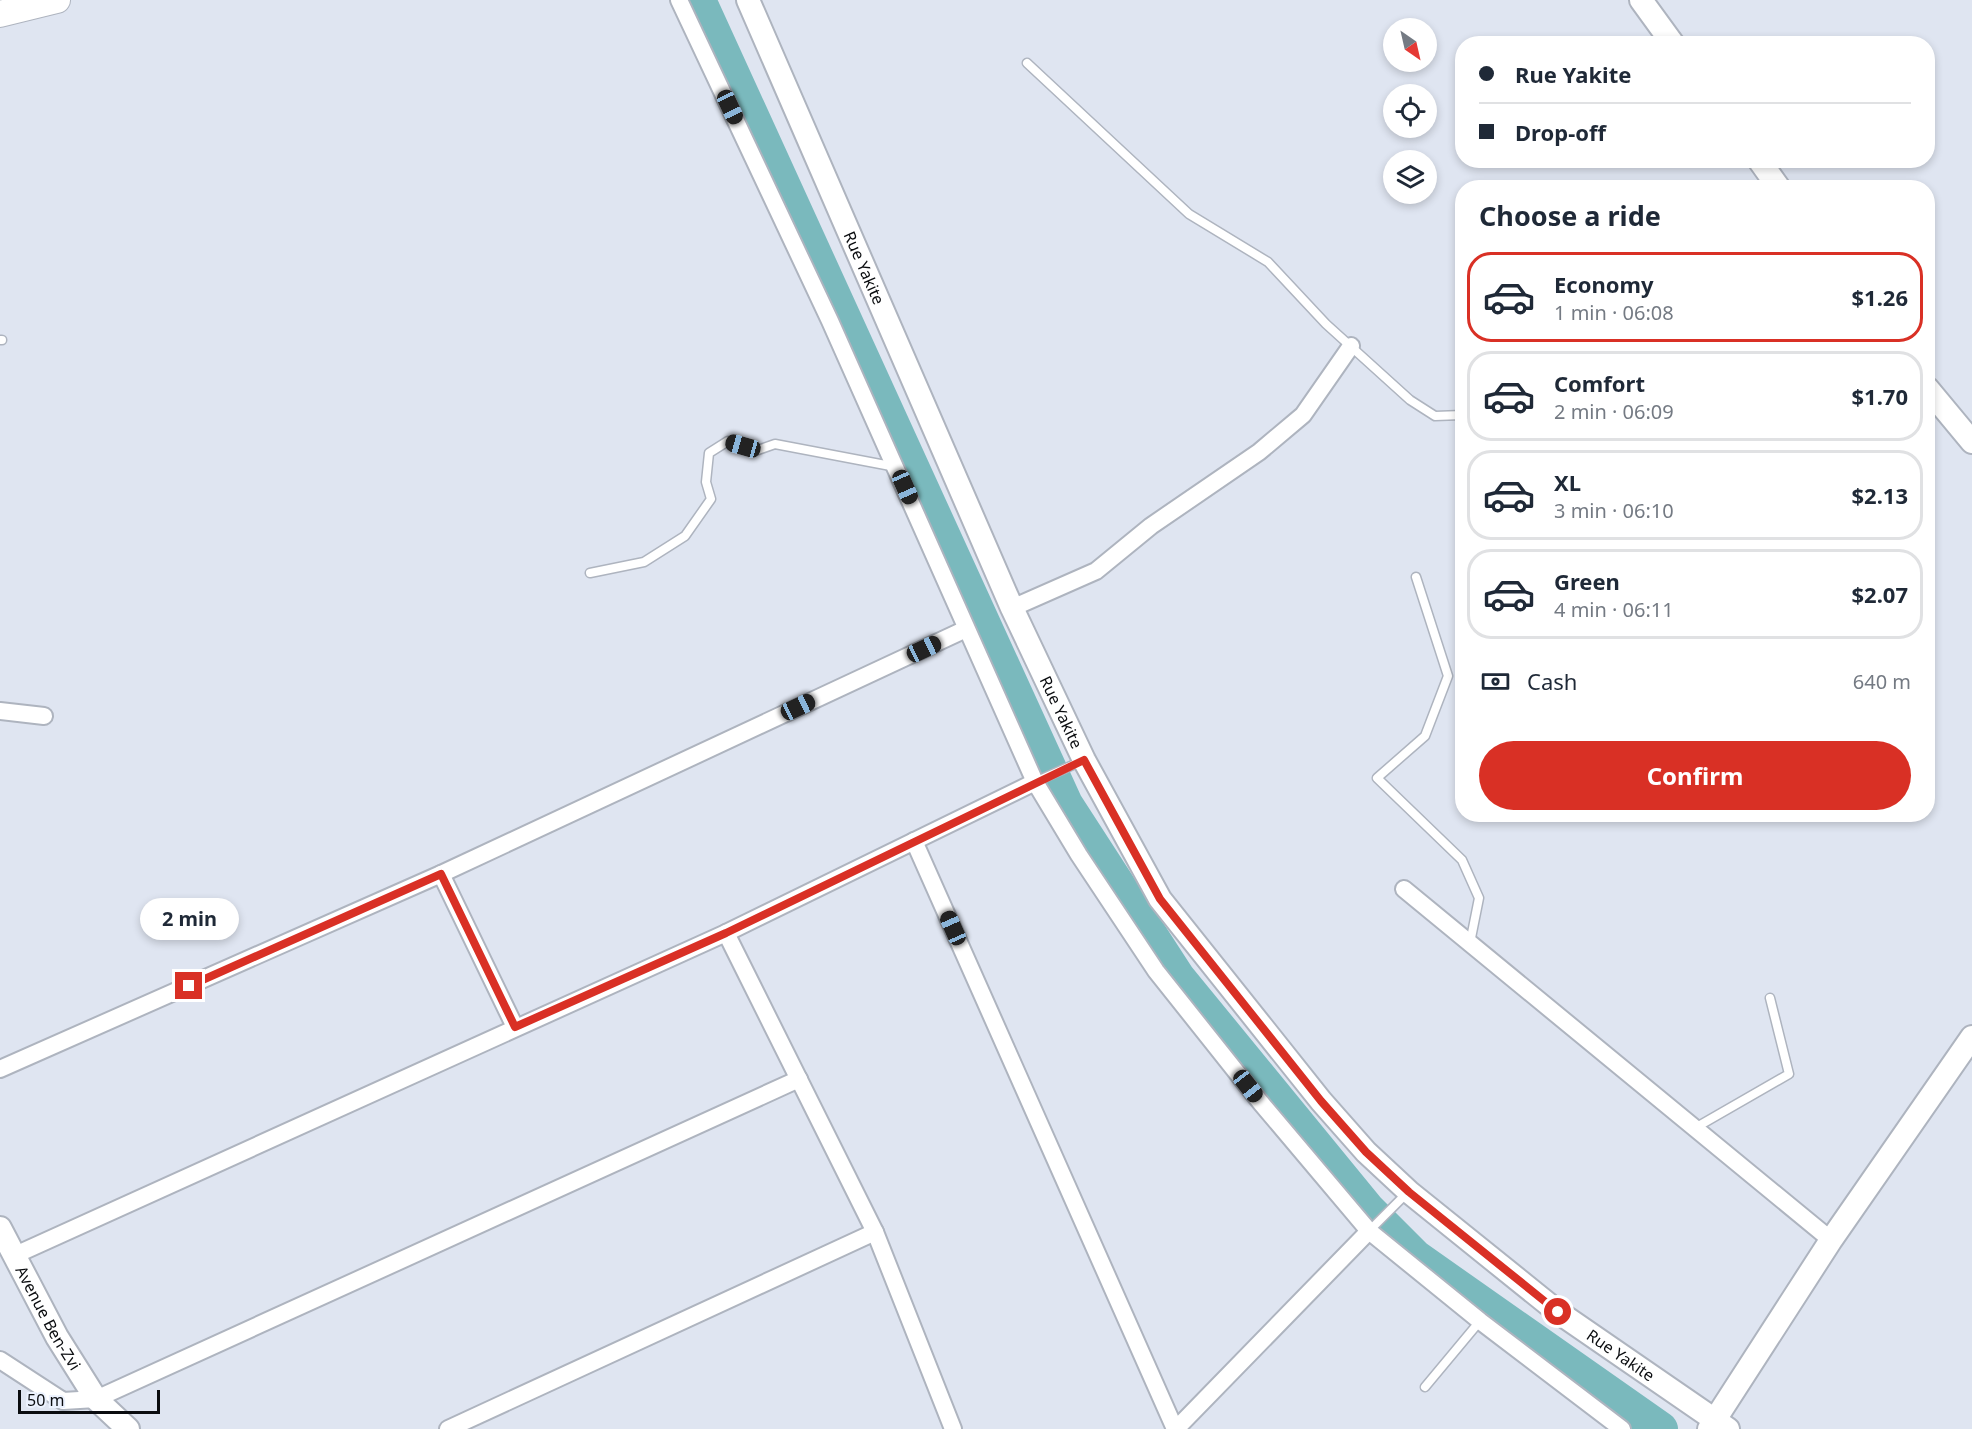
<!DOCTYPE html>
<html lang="en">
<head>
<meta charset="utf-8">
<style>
  body { margin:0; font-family:"Noto Sans",sans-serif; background:#f6f6f7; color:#1f2937; height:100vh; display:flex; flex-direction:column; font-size:22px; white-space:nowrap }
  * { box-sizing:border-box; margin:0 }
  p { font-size:20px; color:#747a83 }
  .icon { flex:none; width:33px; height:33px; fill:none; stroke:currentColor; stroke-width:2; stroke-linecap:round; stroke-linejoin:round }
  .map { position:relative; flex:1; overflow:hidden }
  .drawer { position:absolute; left:1455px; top:180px; width:480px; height:642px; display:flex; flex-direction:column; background:#fff; border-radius:24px; box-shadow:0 3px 9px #0003 }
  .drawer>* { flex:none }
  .guide { position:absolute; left:1455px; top:36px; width:480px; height:132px; border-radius:24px; box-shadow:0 3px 9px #0003; display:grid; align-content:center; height:132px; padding:0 24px; background:#fff }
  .needle { width:39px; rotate:146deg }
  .tools { position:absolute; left:1383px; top:18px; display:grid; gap:12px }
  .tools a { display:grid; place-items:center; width:54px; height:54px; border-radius:50%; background:#fff; box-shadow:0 3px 9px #0003; font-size:30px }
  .scale { position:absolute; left:18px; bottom:15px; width:142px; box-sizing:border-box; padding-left:6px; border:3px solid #0a0c0f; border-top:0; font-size:16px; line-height:21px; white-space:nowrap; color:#0a0c0f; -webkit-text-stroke:4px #ecf2fe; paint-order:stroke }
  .end { position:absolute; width:27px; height:27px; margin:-14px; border:8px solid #d93025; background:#fff; box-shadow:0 0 0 3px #fff }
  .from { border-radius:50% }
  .bubble { position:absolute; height:42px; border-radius:21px; background:#fff; box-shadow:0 3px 9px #0003; font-size:20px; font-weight:700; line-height:42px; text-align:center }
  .car { position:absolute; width:18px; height:36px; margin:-18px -9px; border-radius:8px; box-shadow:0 0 4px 2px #0007; background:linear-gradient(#222 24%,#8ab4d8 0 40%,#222 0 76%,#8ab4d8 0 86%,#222 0) }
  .guide b { display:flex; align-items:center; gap:21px; height:57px; font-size:22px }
  .guide b+b { border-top:2px solid #e0e1e3 }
  .guide i { width:15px; height:15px; background:#1f2937 }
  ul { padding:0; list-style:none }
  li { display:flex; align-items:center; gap:18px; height:90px; margin:0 12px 9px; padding:0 12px; border:3px solid #e0e1e3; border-radius:24px }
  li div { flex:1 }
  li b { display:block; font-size:22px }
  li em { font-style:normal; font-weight:700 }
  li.current { border-color:#d93025 }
  li>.icon { width:54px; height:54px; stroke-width:1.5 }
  h2 { padding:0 24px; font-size:27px; line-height:72px }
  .pay { display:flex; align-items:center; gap:15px; height:66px; padding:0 24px; font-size:22px }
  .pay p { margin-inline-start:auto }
  .action { display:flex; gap:12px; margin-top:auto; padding:12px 24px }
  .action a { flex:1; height:69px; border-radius:36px; background:#d93025; color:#fff; font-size:24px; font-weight:700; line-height:69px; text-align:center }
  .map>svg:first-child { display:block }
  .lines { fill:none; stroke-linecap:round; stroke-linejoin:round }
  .river { stroke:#7ab9bd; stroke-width:34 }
  .lane-casing { stroke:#aeb4bf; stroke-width:11 }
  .street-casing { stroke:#aeb4bf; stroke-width:20 }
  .secondary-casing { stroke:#aeb4bf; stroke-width:26 }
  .primary-casing { stroke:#aeb4bf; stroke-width:28 }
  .lane { stroke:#fff; stroke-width:8 }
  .street { stroke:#fff; stroke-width:16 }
  .secondary { stroke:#fff; stroke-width:22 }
  .primary { stroke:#fff; stroke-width:26 }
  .route { stroke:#d93025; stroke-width:8 }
  .labels { text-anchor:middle; stroke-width:6; stroke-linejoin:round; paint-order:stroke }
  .street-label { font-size:16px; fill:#0a0c0f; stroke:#ecf2fe }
</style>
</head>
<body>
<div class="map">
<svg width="1972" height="1429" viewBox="0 0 1972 1429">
  <rect width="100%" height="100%" fill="#dfe5f1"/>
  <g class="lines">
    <path class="river" d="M699 0 1066 804 1178 977 1368 1209 1416 1257 1661 1429"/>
    <g class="lane-casing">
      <g id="lane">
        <path d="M1027 63 1189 214 1268 262 1326 324 1410 400 1435 416 1462 415"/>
        <path d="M0 340H2"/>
        <path d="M590 573 644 562 685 536 711 499 706 482 709 453 728 441 758 450 775 444 896 467"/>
        <path d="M1416 577 1448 676 1425 736 1377 778 1462 860 1479 898 1470 943"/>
        <path d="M1035 782 1084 760"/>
        <path d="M1695 1128 1789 1074 1770 998"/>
        <path d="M1369 1231 1407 1193"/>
        <path d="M1425 1387 1480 1321"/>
      </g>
    </g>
    <g class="street-casing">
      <g id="street">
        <path d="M679 0 830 321 1035 782 1079 855 1156 971 1261 1103 1369 1231 1480 1321 1622 1429"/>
        <path d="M1012 608 1096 571 1151 526 1259 452 1303 415 1351 346"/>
        <path d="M0 711 44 716"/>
        <path d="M914 841 1175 1429"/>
        <path d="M441 874 515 1027"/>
        <path d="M1404 889 1831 1240"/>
        <path d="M726 933 875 1232 953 1429"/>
        <path d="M0 1069 441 874 966 629"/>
        <path d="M13 1256 726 933 1035 782"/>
        <path d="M0 1360 63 1401 96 1399 799 1079"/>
        <path d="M448 1429 875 1232"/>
        <path d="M1176 1429 1369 1231"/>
      </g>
    </g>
    <g class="secondary-casing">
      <g id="secondary">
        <path id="s1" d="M748 0 1012 608 1084 760 1160 899 1321 1101 1366 1152 1409 1192 1558 1312 1728 1429"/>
        <path d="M1641 0 1673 44"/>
        <path d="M1759 160 1779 188"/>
        <path d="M1928 389 1972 442"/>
        <path id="s2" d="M0 1228 57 1337 96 1399 128 1429"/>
        <path d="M1709 1429 1831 1240 1972 1037"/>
      </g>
    </g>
    <g class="primary-casing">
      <path id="primary" d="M0 14 57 0"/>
    </g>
    <use href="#lane" class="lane"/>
    <use href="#street" class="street"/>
    <use href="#secondary" class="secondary"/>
    <use href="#primary" class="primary"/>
  </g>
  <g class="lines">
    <path class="route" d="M189 986 441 874 515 1027 726 933 1084 760 1160 899 1321 1101 1366 1152 1409 1192 1558 1312"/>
  </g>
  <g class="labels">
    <g class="street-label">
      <text dy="6" stroke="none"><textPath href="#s1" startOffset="292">Rue Yakite</textPath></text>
      <text dy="6" stroke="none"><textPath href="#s1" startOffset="778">Rue Yakite</textPath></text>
      <text dy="6" stroke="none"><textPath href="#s2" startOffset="102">Avenue Ben-Zvi</textPath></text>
      <text dy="6" stroke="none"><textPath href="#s1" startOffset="1642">Rue Yakite</textPath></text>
    </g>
  </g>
</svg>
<div class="tools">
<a><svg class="needle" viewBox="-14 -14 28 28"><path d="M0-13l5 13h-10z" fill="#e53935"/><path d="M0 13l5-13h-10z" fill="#747a83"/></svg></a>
<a><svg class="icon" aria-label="locate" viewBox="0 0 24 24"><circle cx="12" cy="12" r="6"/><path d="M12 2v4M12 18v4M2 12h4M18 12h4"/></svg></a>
<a><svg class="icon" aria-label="layers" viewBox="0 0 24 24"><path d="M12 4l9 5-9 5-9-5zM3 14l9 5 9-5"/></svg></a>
</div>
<div class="scale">50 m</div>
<i class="end from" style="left:1558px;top:1312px"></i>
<i class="end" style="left:189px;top:986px"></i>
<div class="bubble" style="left:140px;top:898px;width:99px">2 min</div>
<i class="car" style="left:730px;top:107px;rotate:155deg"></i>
<i class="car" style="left:743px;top:446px;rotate:286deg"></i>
<i class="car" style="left:905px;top:487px;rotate:156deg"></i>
<i class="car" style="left:924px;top:649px;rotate:65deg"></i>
<i class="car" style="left:798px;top:707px;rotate:65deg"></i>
<i class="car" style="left:953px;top:928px;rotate:336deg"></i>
<i class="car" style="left:1248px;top:1086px;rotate:142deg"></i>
<div class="guide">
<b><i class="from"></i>Rue Yakite</b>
<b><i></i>Drop-off</b>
</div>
<section class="drawer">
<h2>Choose a ride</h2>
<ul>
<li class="current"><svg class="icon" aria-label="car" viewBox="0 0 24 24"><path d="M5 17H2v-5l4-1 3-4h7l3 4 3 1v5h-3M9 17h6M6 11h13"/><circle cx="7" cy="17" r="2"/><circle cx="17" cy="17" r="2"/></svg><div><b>Economy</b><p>1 min · 06:08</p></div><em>$1.26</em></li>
<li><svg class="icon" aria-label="car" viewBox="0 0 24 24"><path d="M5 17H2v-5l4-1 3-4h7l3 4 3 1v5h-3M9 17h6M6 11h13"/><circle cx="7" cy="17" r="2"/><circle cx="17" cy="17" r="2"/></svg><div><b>Comfort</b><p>2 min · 06:09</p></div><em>$1.70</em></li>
<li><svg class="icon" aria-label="car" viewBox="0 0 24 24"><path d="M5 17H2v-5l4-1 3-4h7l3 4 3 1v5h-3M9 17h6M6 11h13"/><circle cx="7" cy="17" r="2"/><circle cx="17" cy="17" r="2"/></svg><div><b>XL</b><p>3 min · 06:10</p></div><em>$2.13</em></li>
<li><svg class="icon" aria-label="car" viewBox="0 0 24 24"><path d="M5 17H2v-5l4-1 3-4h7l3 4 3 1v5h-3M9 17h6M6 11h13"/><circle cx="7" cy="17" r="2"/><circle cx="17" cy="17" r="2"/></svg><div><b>Green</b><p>4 min · 06:11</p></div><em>$2.07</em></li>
</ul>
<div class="pay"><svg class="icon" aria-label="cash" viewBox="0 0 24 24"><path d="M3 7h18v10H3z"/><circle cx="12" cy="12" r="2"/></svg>Cash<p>640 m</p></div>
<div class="action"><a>Confirm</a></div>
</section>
</div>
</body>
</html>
